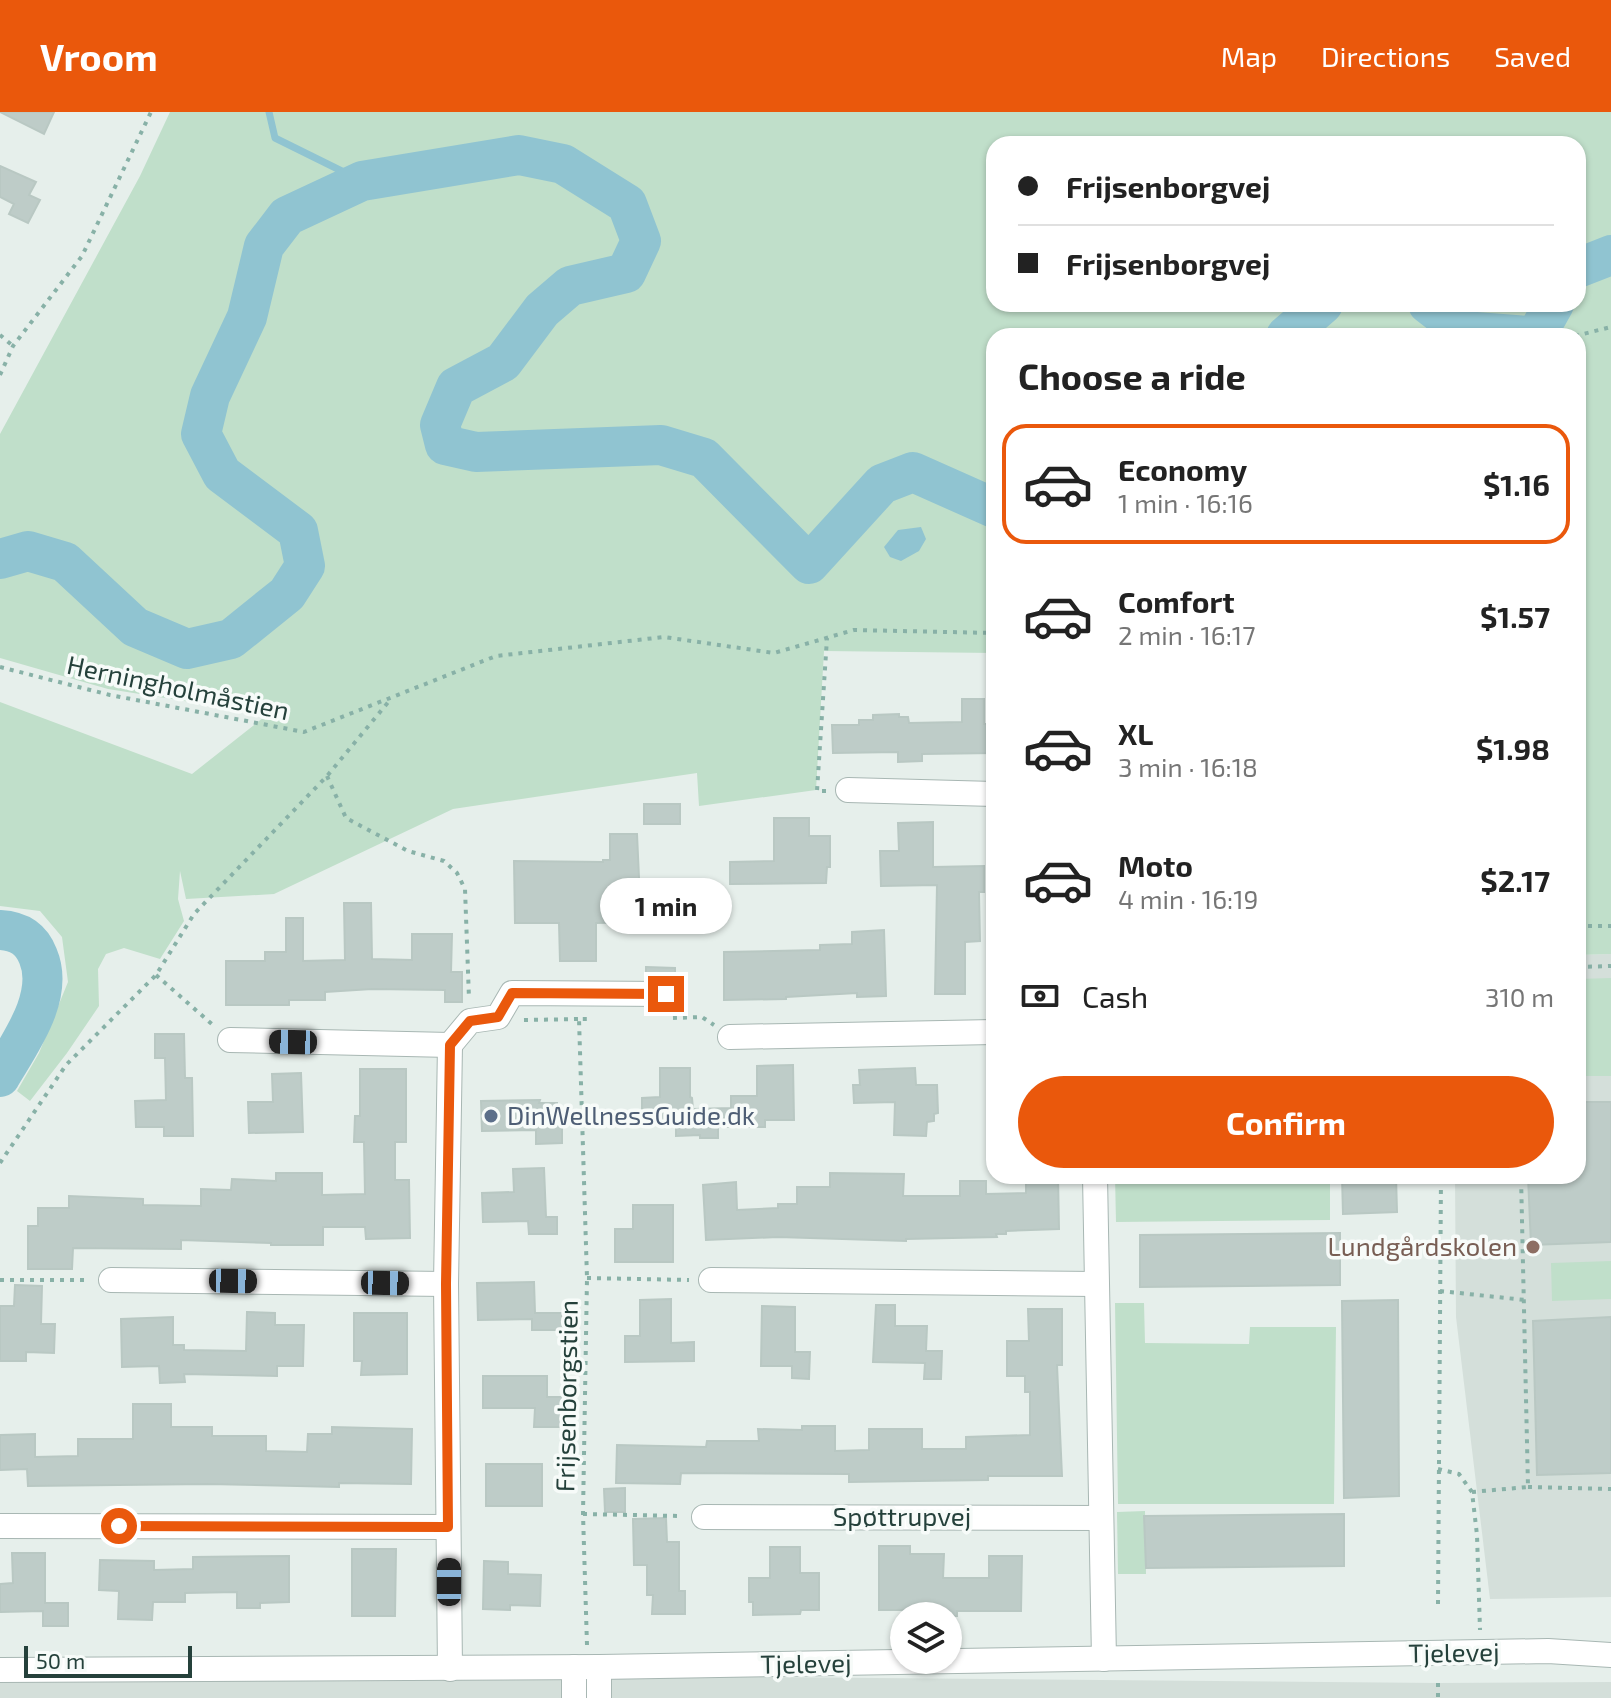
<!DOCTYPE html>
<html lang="en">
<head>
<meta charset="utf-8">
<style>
  body { margin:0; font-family:"Exo 2",sans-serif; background:#f6f6f6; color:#222; height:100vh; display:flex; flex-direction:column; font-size:30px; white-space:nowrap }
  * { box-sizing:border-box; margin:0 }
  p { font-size:26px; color:#767676 }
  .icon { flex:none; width:44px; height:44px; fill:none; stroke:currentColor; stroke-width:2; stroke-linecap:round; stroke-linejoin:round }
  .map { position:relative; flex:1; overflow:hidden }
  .panel { position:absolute; left:986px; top:216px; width:600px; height:856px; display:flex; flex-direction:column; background:#fff; border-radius:24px; box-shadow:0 2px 6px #0004 }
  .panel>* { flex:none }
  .hud { position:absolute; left:986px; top:24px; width:600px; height:176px; border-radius:24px; box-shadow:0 2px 6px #0004; display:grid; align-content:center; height:176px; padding:0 32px; background:#fff }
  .buttons { position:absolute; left:890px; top:1490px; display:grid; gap:16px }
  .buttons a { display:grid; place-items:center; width:72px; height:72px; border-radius:50%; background:#fff; box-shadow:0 2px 6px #0004; font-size:40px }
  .scale { position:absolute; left:24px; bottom:20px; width:168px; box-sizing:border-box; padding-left:8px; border:4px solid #25413b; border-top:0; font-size:22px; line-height:28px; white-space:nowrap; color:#25413b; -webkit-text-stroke:6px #f7fbf9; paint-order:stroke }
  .end { position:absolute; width:36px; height:36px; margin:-18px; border:10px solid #ea580c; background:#fff; box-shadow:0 0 0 4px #fff }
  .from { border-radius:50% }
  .bubble { position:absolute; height:56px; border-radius:28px; background:#fff; box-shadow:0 2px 6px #0004; font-size:26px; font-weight:700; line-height:56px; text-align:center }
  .car { position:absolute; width:24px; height:48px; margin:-24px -12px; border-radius:10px; box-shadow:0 0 6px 2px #0007; background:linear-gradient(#222 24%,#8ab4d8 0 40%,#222 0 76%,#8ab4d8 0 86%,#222 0) }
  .hud b { display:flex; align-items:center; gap:28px; height:76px; font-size:30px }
  .hud b+b { border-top:2px solid #e0e0e0 }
  .hud i { width:20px; height:20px; background:#222 }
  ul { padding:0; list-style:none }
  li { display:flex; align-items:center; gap:24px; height:120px; margin:0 16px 12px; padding:0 16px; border:4px solid transparent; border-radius:24px }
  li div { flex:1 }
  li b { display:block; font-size:30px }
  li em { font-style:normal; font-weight:700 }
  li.current { border-color:#ea580c }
  li>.icon { width:72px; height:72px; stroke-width:1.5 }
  h2 { padding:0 32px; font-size:36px; line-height:96px }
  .pay { display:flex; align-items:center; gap:20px; height:88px; padding:0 32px; font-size:30px }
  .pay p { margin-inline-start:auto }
  .action { display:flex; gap:16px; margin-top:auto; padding:16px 32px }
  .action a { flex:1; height:92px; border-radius:48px; background:#ea580c; color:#fff; font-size:32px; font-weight:700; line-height:92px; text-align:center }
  header { display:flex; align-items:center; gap:48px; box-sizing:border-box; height:112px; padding:0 40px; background:#ea580c; color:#fff }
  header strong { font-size:38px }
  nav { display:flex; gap:44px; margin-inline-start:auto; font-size:28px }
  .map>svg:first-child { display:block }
  .built { fill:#d4dfda }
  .green { fill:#c0dfca; fill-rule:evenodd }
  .water { fill:#90c4d1 }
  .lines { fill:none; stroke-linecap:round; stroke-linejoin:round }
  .stream { stroke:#90c4d1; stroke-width:7 }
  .river { stroke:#90c4d1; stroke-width:40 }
  .building { fill:#beccc8; stroke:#b9c8c3; stroke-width:2 }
  .minor-casing { stroke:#a8b7b3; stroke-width:26 }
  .path { stroke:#88b1a7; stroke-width:4; stroke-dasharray:4 6; stroke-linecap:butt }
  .minor { stroke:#fff; stroke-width:24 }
  .route { stroke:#ea580c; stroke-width:10 }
  .service-dot { fill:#5c6f8a; stroke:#f7fbf9; stroke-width:3 }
  .education-dot { fill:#8d6e63; stroke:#f7fbf9; stroke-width:3 }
  .labels { text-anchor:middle; stroke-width:7; stroke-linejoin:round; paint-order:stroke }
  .street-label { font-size:26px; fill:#25413b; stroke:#f7fbf9 }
  .service-label { font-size:26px; fill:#4e5e75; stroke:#f7fbf9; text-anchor:start }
  .education-label { font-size:26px; fill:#785e54; stroke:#f7fbf9; text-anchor:end }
</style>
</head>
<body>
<header>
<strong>Vroom</strong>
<nav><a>Map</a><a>Directions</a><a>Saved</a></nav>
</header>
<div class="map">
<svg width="1611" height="1586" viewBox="0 0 1611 1586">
  <rect width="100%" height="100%" fill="#e6efeb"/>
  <g class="built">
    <path d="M1611 842V1485L1490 1487 1456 1205 1455 1064H1578V843Z"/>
    <path d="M555 1563 1438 1571 1611 1570V1586H0V1565Z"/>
  </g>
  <g class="green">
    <path d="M170 0H1611V842L1578 843V224H994V541L824 539 816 678 699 694 697 661 453 697 274 782 186 787 180 759 178 787 184 809 160 847 124 836 106 842 98 857 99 894 67 941 30 989 17 979 39 941 68 870 62 825 40 799 0 794V590L192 662 268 602 108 577 0 546V322L140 64ZM994 32H1578V192H994Z"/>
    <path d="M1611 866V964H1578V867Z"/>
    <path d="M1115 1064H1330V1108L1116 1110Z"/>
    <path d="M1611 1149V1187L1552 1189 1551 1151Z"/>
    <path d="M1115 1191H1144L1145 1231 1249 1232 1250 1215H1336L1334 1392H1118Z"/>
    <path d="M1145 1399 1146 1462H1118L1117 1400Z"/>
  </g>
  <path class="water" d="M921 415 926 427 919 439 901 449 890 445 884 435 898 418Z"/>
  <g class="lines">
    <path class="stream" d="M269 0 275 26 362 69"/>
    <g class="river">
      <path d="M1578 156 1611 143"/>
      <path d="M1428 192 1463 219 1527 224"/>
      <path d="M1286 224 1323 192"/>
      <path d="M1536 224 1554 192"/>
      <path d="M0 447 28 439 65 450 135 515 187 537 231 527 287 482 305 454 298 419 222 362 201 322 210 284 247 205 264 134 287 104 362 69 519 43 563 52 627 92 641 129 626 161 570 174 542 198 503 250 456 275 440 313 445 333 476 340 661 333 704 346 809 452 882 372 913 360 994 396"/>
      <path d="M0 818C18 819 31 826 38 844 55 884 20 931 0 965"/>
    </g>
  </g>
  <g class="building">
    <path d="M0 0H54L44 22Z"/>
    <path d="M0 54 36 70 29 83 40 88 28 111 9 102 14 92 0 85Z"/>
    <path d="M962 587H984V612H994V641L922 642V649L898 650V640L833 641 832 613H859V608H873V603L899 602V605H908L909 611 962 610Z"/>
    <rect x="644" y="692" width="36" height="20"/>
    <path d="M774 706H809V724H830V755H827L826 771 730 772V750L774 749Z"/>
    <path d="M933 710V755L984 754V780H979L980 829 965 830V882H935L937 773 881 774 880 739H899L898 711Z"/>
    <path d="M610 722H637L641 810 596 811V849H560L559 811H515L514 749 603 750V748H610Z"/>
    <path d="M344 791H371L372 847 412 848V822H452L451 860H462V890H445V878L372 877 325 880V888H289V893H226V849H265V840H286V806H303V849L345 848Z"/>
    <path d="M884 818 886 884 857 885V881L786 885V887L724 888V840L820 838V833L852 832V820Z"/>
    <path d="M646 855 675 856V870L666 867H646Z"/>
    <path d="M155 922H184L185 966H192L193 1024H164V1015H136L135 989 166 988 165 946H155Z"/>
    <path d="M793 953 794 1008H765V1015H718V1026H700V1023L676 1024V1008H642V986L660 985V956H690V985L692 986 693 997 731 996V984H757V954Z"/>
    <path d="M915 956 916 973H937L938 1001 934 1002V1009L927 1010 926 1024 894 1023 895 990 854 991 853 973H860L859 958Z"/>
    <path d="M360 957H406V1030H395V1068H409L410 1126 366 1127 365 1115H323V1133H271V1131L181 1128V1137L73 1136 72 1157H28V1114H38V1096H69V1084L143 1087V1093L201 1094V1077L231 1078 232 1067 276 1069V1061H322V1083L365 1082 364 1030H354L355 1004H360Z"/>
    <path d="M301 961 303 1020 249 1021 248 990H273L272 962Z"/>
    <path d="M540 988 539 991H557V1005H562V1031L536 1032V1018L482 1019 481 989Z"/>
    <path d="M1578 990H1611V1130L1531 1133 1528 1064H1578Z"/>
    <path d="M544 1056 546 1105H557V1122H529L528 1109 483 1110 482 1081 514 1080 513 1057Z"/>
    <path d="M830 1061 904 1062 903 1084H960V1069H986V1082L1026 1081V1064H1058L1059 1117 1006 1119V1122H996L997 1125 906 1127V1129L778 1125 706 1128 703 1073 736 1070 737 1098 778 1096V1092H797V1075H830Z"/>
    <path d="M1342 1064H1396L1397 1100 1343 1102Z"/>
    <path d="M633 1093H673V1150H615V1117H633Z"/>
    <path d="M1340 1121V1173L1140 1175V1123Z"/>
    <path d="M534 1170 535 1201H562V1218H532V1207L478 1208 477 1171Z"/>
    <path d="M15 1173 42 1174 41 1212H55L54 1241 26 1240V1249H0V1194H14Z"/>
    <path d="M671 1187V1231L694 1230V1249L625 1250V1224H640V1188Z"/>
    <path d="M1398 1188 1399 1384 1344 1386 1342 1189Z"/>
    <path d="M876 1193H895V1214H927L926 1239H942L941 1267H924L925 1251 873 1250Z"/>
    <path d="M762 1194 795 1195V1240H810L809 1267 792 1266V1254H761Z"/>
    <path d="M1028 1197H1062V1253H1057L1062 1364H988V1368L849 1370V1362L681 1361 680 1372 616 1371 617 1333 706 1335 707 1329H759L758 1317 802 1318V1314H835V1339L869 1338V1317H922V1337H966V1325L1030 1323V1280H1025V1264H1007V1229H1029Z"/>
    <path d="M247 1200 275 1201V1213H304L303 1254H277V1264L184 1262 185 1270 160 1271 159 1254 122 1255 121 1207 173 1205V1233H184V1238L246 1239Z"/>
    <path d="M354 1201H407V1262L361 1263 362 1249H354Z"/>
    <path d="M1611 1205V1361L1537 1363 1533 1209Z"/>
    <path d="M483 1264H547V1285H565V1315H534L535 1296H483Z"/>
    <path d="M133 1292H171V1315H212V1324H266V1339L307 1340 308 1322H332V1315L412 1317 411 1372 339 1371V1375L209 1372 28 1374 27 1357 0 1358V1323L35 1322V1345L78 1344V1327H133Z"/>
    <rect x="486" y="1352" width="56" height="42"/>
    <path d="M625 1376V1400H605L604 1377Z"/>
    <path d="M1344 1402V1454L1146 1456 1144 1404Z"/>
    <path d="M666 1406 667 1430H679V1479H685V1502H652L653 1483H647V1453H634L633 1407Z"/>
    <path d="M879 1434H910V1442H944L943 1466H989V1444H1022L1021 1499H957V1504H913V1498H879Z"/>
    <path d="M770 1435H800V1461H819V1498H801L800 1502 753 1503V1490H749V1466H770Z"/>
    <path d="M352 1437H396L395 1504H352Z"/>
    <path d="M12 1441H45V1491H68V1514H43V1499L0 1500V1472L13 1471Z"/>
    <path d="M289 1444V1490L260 1491V1496H237V1480L185 1481V1490H153L152 1508 118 1507 119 1479 99 1478 100 1448 154 1449V1458L193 1457V1445Z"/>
    <path d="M484 1449 508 1450V1462L541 1463 540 1494 510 1493V1498L483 1497Z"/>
  </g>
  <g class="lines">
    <g class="minor-casing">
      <g id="minor">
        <path d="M848 678 994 682"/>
        <path d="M730 925 994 920"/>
        <path d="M230 928 450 933 446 1172 450 1557"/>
        <path d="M450 933 470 909 498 905 512 881 666 882"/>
        <path d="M1095 1064 1104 1547"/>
        <path d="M111 1168 446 1172"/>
        <path d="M711 1168 1096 1172"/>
        <path d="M704 1405 1101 1406"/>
        <path d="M0 1414 448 1415"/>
        <path d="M574 1555V1586"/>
        <path d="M599 1555V1586"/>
        <path d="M0 1558 599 1555 1548 1539 1611 1543"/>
      </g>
    </g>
    <g class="path">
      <path d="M0 223 13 234"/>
      <path d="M1575 224 1611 215"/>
      <path d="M0 263 13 234 82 144 151 0"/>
      <path d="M0 555 110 583 304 620 496 544 664 525 774 541 854 518 994 521"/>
      <path d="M327 664 346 706 408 739 444 749 457 761 465 777 469 887"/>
      <path d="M826 679H817L827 526"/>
      <path d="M1578 814H1611"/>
      <path d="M1578 855 1611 854"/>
      <path d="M156 863 214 914"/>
      <path d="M673 906 702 905 714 913"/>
      <path d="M524 908 579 907"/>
      <path d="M0 1051 66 953 156 863 194 802 327 664 390 588"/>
      <path d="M587 1166 689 1168"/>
      <path d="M0 1168H90"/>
      <path d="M1440 1179 1525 1188"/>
      <path d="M1438 1357 1459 1362 1472 1380 1477 1423 1480 1518"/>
      <path d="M1528 1375 1611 1377"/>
      <path d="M1472 1380 1528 1375 1521 1064"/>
      <path d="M583 1402 681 1404"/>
      <path d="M1438 1492 1441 1064"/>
      <path d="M587 1533 583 1402 587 1166 579 907H592"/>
      <path d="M1438 1571V1586"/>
    </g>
    <use href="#minor" class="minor"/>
  </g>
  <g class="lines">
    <path class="route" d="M119 1414 448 1415 446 1172 450 933 470 909 498 905 512 881 666 882"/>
  </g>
  <circle class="service-dot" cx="491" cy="1004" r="8"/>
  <circle class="education-dot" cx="1533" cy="1135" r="8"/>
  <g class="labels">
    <g class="street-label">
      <text transform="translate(178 576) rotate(12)" y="9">Herningholmåstien</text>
      <text transform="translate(567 1284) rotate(-89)" y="9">Frijsenborgstien</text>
      <text x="902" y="1414">Spøttrupvej</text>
      <text transform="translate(1454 1541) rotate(-1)" y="9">Tjelevej</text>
      <text transform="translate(806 1552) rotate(-1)" y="9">Tjelevej</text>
    </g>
    <g class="service-label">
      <text x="507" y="1013">DinWellnessGuide.dk</text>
    </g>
    <g class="education-label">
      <text x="1517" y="1144">Lundgårdskolen</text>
    </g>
  </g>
</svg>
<div class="buttons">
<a><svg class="icon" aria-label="layers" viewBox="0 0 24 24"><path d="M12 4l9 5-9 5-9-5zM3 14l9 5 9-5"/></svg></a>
</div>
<div class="scale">50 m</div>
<i class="end from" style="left:119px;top:1414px"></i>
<i class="end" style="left:666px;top:882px"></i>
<div class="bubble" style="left:600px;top:766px;width:132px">1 min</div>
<i class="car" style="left:293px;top:930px;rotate:271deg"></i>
<i class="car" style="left:233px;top:1169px;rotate:91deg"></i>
<i class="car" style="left:385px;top:1171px;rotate:91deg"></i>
<i class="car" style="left:449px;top:1470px;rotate:0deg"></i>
<div class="hud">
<b><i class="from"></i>Frijsenborgvej</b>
<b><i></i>Frijsenborgvej</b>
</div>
<section class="panel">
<h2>Choose a ride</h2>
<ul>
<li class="current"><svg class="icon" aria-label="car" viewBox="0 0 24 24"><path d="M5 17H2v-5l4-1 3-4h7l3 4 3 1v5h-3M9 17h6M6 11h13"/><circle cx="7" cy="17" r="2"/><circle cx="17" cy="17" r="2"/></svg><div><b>Economy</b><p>1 min · 16:16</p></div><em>$1.16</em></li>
<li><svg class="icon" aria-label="car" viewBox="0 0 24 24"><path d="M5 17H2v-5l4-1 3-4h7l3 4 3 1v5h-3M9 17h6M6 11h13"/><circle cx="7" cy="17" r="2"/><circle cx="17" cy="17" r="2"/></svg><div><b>Comfort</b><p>2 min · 16:17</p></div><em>$1.57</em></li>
<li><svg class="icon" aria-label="car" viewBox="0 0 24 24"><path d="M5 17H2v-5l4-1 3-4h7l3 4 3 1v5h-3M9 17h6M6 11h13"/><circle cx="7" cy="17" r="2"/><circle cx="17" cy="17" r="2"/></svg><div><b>XL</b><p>3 min · 16:18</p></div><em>$1.98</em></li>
<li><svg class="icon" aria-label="car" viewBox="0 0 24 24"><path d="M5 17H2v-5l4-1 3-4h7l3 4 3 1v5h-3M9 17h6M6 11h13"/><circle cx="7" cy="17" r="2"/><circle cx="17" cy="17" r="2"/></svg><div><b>Moto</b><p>4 min · 16:19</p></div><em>$2.17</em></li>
</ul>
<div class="pay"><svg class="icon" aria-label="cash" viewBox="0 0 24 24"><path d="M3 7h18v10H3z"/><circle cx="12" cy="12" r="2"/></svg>Cash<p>310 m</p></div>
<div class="action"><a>Confirm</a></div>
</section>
</div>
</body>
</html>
